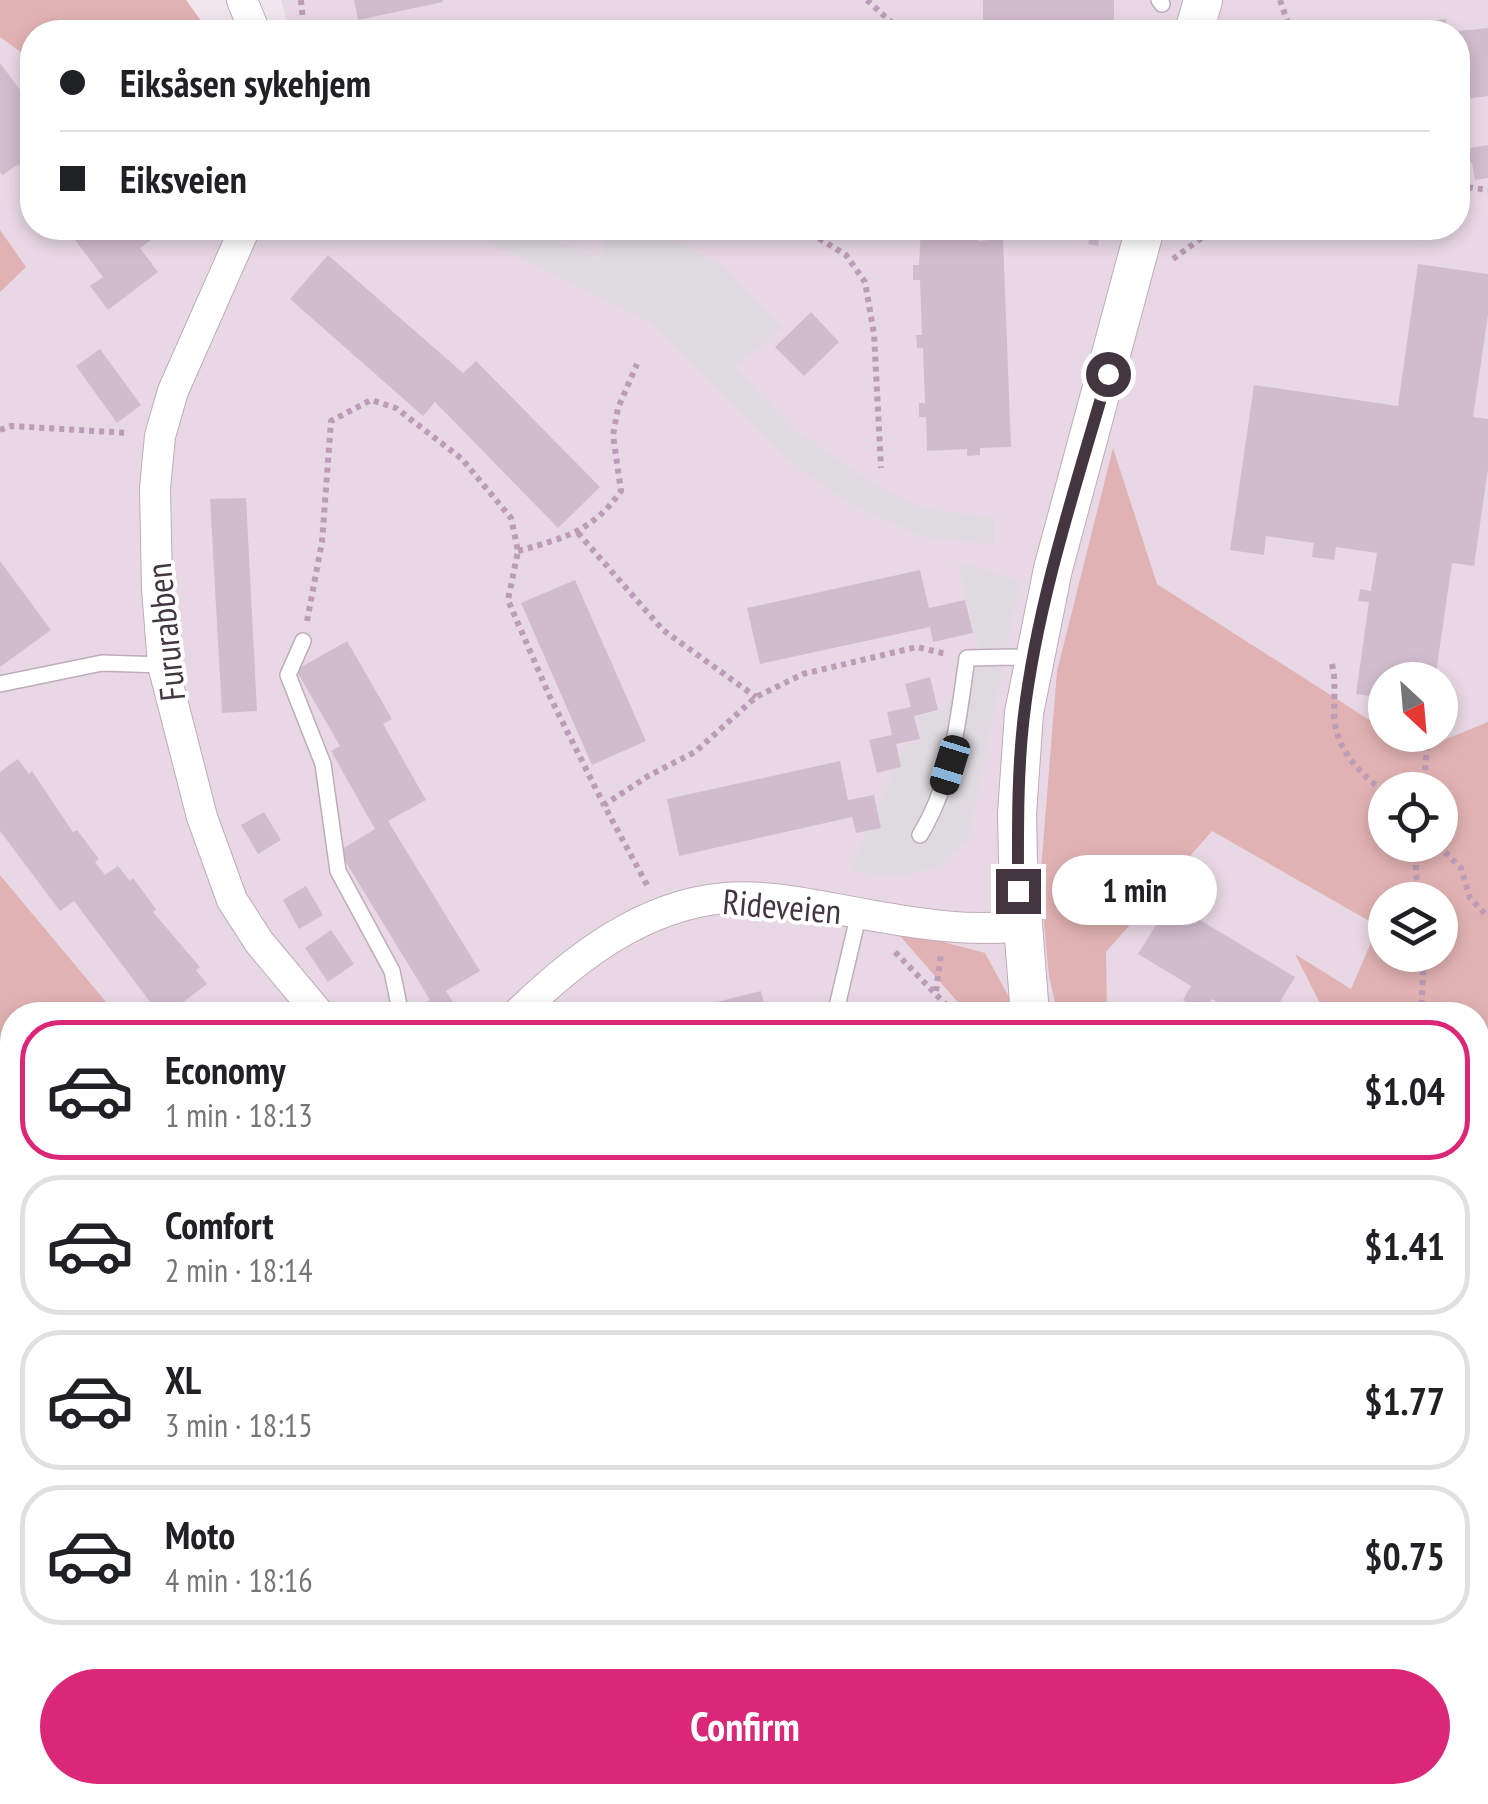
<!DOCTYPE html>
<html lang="en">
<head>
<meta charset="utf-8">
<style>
  body { margin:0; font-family:"PT Sans Narrow",sans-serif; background:#f2f2f2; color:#202124; height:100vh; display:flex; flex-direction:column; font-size:38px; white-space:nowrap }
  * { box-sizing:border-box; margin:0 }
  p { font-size:32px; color:#757577 }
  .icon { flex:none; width:55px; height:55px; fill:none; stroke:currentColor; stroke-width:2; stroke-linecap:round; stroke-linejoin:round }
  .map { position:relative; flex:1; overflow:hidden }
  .sheet { position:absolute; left:0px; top:1002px; width:1490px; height:802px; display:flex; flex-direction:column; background:#fff; border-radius:40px 40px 0 0; box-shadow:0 5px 15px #0003 }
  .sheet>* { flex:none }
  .top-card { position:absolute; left:20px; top:20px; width:1450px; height:220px; border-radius:40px; box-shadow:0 5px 15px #0003; display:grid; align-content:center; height:220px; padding:0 40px; background:#fff }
  .needle { width:65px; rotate:154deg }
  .fabs { position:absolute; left:1368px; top:662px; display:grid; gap:20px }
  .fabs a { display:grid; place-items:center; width:90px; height:90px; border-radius:50%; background:#fff; box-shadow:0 5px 15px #0003; font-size:50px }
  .end { position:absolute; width:45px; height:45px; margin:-22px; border:12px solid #433641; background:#fff; box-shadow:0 0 0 5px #fff }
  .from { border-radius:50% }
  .bubble { position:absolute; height:70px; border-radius:35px; background:#fff; box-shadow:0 5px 15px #0003; font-size:32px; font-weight:600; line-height:70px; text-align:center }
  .car { position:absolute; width:30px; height:60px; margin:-30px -15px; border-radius:12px; box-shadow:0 0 8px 2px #0007; background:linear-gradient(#222 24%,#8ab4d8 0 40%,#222 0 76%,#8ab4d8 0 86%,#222 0) }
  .top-card b { display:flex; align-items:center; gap:35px; height:95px; font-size:38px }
  .top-card b+b { border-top:2px solid #e0e0e0 }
  .top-card i { width:25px; height:25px; background:#202124 }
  ul { padding:18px 0 0; list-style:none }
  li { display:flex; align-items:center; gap:30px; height:140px; margin:0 20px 15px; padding:0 20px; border:5px solid #e0e0e0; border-radius:40px }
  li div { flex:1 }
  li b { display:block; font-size:38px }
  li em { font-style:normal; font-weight:600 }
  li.on { border-color:#db2777 }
  li>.icon { width:90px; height:90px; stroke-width:1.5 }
  .button { display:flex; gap:20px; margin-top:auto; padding:20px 40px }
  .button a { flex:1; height:115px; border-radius:60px; background:#db2777; color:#fff; font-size:40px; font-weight:600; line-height:115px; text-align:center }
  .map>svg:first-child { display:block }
  .residential { fill:#e8d8e5; fill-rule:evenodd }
  .green { fill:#e1b2b3; fill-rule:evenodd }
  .parking { fill:#dfdadf }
  .building { fill:#d1bcce }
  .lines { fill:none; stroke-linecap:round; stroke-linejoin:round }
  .service-casing { stroke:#beacba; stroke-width:18 }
  .minor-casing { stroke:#beacba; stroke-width:32 }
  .tertiary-casing { stroke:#beacba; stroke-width:40 }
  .path { stroke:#bc9cb6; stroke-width:6; stroke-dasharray:5 5; stroke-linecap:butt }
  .service { stroke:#fff; stroke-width:15 }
  .minor { stroke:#fff; stroke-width:30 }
  .tertiary { stroke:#fff; stroke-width:38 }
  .route { stroke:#433641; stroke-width:12 }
  .labels { text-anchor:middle; stroke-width:8; stroke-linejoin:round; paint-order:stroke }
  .street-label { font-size:35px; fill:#433641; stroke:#fff }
</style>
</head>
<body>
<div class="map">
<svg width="1488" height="1804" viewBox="0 0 1488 1804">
  <rect width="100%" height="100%" fill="#f1e6ee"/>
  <path class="residential" d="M281 0H1488V1804H311L309 1793 1478 1792V1015H117L0 875V34L32 55V228H1458V32H290ZM1385 680H1440V735H1385ZM1385 790H1440V845H1385ZM1385 900H1440V955H1385Z"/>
  <g class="green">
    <path d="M0 0H186L209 32H32V60L0 37Z"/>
    <path d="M0 230 26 267 0 292Z"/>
    <path d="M1113 448 1157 584 1385 730V735H1393L1417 751 1488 722V1700L1478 1692V1015H1326L1295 954 1351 989 1378 926 1212 831 1106 952 1107 1015H1058L1049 976 1040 882 1057 671ZM1385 790H1440V845H1385ZM1440 900V955H1385V900Z"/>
    <path d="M0 875 117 1015H12V1792L131 1793 121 1804H0Z"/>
    <path d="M894 929 985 953 1010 999 1012 1015H969Z"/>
    <path d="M1488 1745V1804H1445L1454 1793 1478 1792V1760Z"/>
    <path d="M233 1793H335L340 1804H229Z"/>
    <path d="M1216 1793H1240L1260 1804H1217Z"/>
  </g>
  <g class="parking">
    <path d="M460 228H530L598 260 614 228H649L722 265 783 328 734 367 794 429 872 483 921 508 994 518V544L924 537 850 504 786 458 651 322Z"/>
    <path d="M958 562 1020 581 968 841 936 868 896 876 850 871 907 742 918 743 922 735 918 717 944 710 980 654Z"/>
    <path d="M1163 1793H1208L1209 1804H1163Z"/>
  </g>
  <g class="building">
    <path d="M354 0H443V2L358 20Z"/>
    <path d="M983 0H1114V32H1056V29L1040 28V32H983Z"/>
    <path d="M1446 19 1448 32H1353V30Z"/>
    <path d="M1488 28V96L1458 100V31Z"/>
    <path d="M0 63 32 106V184L18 164 3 175 0 172Z"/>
    <path d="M1488 145V178L1475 180 1472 163 1458 165V150Z"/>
    <path d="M66 228H147L155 237 140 248 158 272 108 310 90 286 103 277Z"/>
    <path d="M921 228H978V241L1003 239 1011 447 980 448V455L967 456V449L927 451 926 417H919V403H925L923 348H917L916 335H922L920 280H913V265H919Z"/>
    <path d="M1092 228H1101L1098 246 1088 244Z"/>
    <path d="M328 255 463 373 476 361 600 487 558 528 435 402 423 416 290 299Z"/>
    <path d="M1418 264 1488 274V315L1473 417 1488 419V469L1474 566 1452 563 1435 680H1385V698L1356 694 1369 602 1358 601 1360 589 1371 591 1377 553 1336 547 1334 560 1312 557 1314 543 1266 536 1264 555 1230 550 1254 385 1398 406Z"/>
    <path d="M811 312 839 342 804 376 775 347Z"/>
    <path d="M100 349 141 405 117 423 76 366Z"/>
    <path d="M246 498 257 711 222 713 210 499Z"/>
    <path d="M0 561 51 630 0 667Z"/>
    <path d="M920 570 929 608 965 600 973 633 933 642 930 627 760 664 747 608Z"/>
    <path d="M575 580 646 741 592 765 521 603Z"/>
    <path d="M347 641 392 719 383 724 426 800 388 821 480 971 446 991 461 1015H421L417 1008 430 1000 339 851 375 829 331 751 340 746 296 670Z"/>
    <path d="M930 677 938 710 914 716 920 739 896 744 901 767 877 773 869 740 892 735 887 712 911 707 905 684Z"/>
    <path d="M18 759 29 774 32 771 73 832 77 830 99 859 95 862 105 875 118 866 130 881 133 878 156 909 153 912 200 967 196 970 207 984 166 1015H160L74 901 60 911 0 831V772Z"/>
    <path d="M840 761 848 800 874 795 881 828 856 833 852 817 679 856 667 799Z"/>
    <path d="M264 812 281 840 258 854 241 825Z"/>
    <path d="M306 886 323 915 299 929 283 900Z"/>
    <path d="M1170 902 1295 977 1272 1015H1239L1212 999 1204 1013 1183 1000 1191 986 1138 954Z"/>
    <path d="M331 930 354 964 328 982 305 948Z"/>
    <path d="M761 991 767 1015H669V1014Z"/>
    <path d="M397 1792H519L520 1797 485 1804H399Z"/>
    <path d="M659 1792H781L783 1798 752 1804H662Z"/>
    <path d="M1126 1792H1157L1156 1804H1124Z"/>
    <path d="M1312 1792H1406L1399 1804H1349L1337 1797 1332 1804H1318L1308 1798Z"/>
  </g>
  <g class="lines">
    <g class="service-casing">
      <g id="service">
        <path d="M1159 0 1162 4"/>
        <path d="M303 641 288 675 323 764 338 871 392 971 401 1015"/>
        <path d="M0 684 102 663 163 665"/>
        <path d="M920 835C953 781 958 720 967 658L1013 657 1034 661"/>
        <path d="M835 1015 859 913"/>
        <path d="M1290 1792 1300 1804"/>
      </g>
    </g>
    <g class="minor-casing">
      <g id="minor">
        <path d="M242 0 255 32"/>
        <path d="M245 228 173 391 160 436 155 488 157 588 163 665 202 817 232 900 259 942 320 1015"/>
        <path d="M516 1015C574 959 642 905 725 898 773 894 822 907 869 915 920 924 969 932 1021 926"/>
        <path d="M570 1792 572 1804"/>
        <path d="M814 1792 816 1804"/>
        <path d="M169 1804 175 1792"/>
      </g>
    </g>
    <g class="tertiary-casing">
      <g id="tertiary">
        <path d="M1194 32 1203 0"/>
        <path d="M1030 1015 1018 860 1017 814 1024 713 1053 569 1145 228"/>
        <path d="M1077 1804 1078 1792"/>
      </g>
    </g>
    <g class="path">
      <path d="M301 0 304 32"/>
      <path d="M867 0 902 32"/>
      <path d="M1280 0 1291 32"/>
      <path d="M1458 186 1488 190"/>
      <path d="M802 228 846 255 865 282 874 334 881 468"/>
      <path d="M576 238 584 228"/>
      <path d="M1173 259 1215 228"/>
      <path d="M0 430 11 426 129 433"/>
      <path d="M578 533 663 630 756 697"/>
      <path d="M518 551C564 538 592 532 621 491L613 435 618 408 637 364"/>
      <path d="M307 621 322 542 331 421 371 400 396 408 462 459 511 518 518 551 508 600 549 695 604 805"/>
      <path d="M1332 664C1336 681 1334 695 1334 713 1335 748 1358 773 1385 792"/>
      <path d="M1423 790 1428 738"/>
      <path d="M1416 845V875L1422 900"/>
      <path d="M1438 845 1461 868 1470 898 1488 917"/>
      <path d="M647 885 604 805 648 776 695 752 756 697 803 674 917 647 946 654"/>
      <path d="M895 952 956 1015"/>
      <path d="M936 991 941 954"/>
      <path d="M1421 1015 1424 955"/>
      <path d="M0 1042 12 1047"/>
      <path d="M1478 1190 1488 1234"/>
      <path d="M1488 1297V1388"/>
      <path d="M1478 1397 1488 1393"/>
      <path d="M0 1685 12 1710"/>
      <path d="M57 1792 64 1804"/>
    </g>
    <use href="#service" class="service"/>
    <use href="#minor" class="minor"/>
    <use href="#tertiary" class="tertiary"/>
  </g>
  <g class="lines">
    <path class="route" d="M1018 891C1018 832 1017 774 1024 715 1038 599 1076 486 1108 374"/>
  </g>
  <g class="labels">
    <g class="street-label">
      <text transform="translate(166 632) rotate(-96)" y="12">Fururabben</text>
      <text transform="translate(782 907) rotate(5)" y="12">Rideveien</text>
    </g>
  </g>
</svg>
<div class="fabs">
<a><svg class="needle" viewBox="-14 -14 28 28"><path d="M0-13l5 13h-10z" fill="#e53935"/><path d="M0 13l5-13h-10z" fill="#757577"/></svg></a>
<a><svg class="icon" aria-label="locate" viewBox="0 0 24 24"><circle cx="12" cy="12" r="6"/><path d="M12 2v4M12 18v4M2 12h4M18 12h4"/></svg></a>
<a><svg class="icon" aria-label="layers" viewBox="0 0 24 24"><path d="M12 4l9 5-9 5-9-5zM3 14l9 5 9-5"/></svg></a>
</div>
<i class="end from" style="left:1108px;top:374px"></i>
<i class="end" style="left:1018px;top:891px"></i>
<div class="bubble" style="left:1052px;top:855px;width:165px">1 min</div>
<i class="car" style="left:950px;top:765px;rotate:197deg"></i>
<div class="top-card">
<b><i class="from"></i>Eiksåsen sykehjem</b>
<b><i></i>Eiksveien</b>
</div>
<section class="sheet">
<ul>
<li class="on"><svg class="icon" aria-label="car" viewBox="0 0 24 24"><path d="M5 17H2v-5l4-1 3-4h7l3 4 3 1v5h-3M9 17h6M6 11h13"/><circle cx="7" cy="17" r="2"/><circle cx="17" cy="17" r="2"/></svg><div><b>Economy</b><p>1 min · 18:13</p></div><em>$1.04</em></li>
<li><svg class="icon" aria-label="car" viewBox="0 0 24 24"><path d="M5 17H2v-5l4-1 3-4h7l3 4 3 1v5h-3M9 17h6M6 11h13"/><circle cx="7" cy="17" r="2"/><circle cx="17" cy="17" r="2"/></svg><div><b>Comfort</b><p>2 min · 18:14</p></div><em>$1.41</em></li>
<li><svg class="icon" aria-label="car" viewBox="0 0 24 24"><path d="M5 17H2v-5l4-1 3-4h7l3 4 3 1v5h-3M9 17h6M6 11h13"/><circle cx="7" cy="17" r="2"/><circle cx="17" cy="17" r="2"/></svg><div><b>XL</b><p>3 min · 18:15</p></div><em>$1.77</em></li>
<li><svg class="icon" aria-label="car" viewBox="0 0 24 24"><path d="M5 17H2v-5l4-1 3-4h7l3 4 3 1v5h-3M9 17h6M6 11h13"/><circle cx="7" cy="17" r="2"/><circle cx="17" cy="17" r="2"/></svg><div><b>Moto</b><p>4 min · 18:16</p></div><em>$0.75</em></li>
</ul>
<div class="button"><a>Confirm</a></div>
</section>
</div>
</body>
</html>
